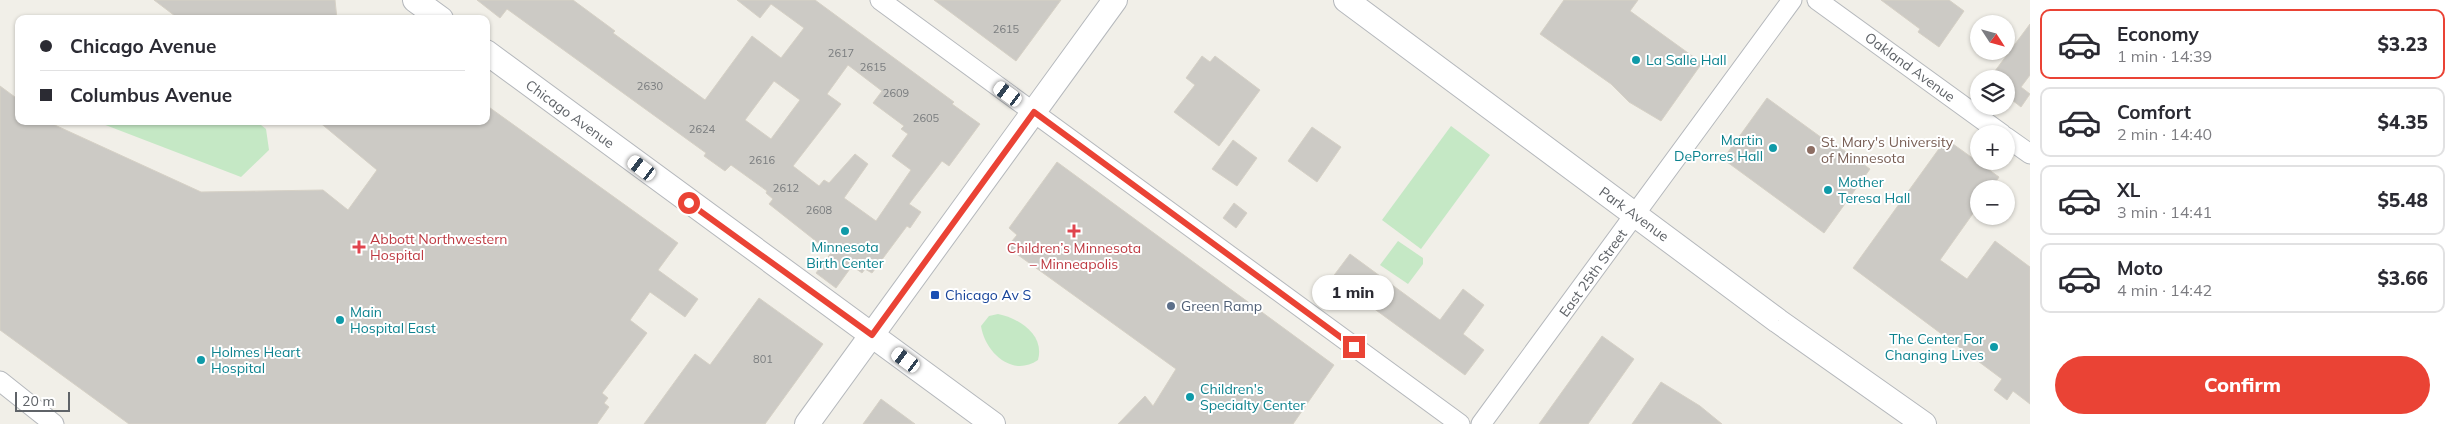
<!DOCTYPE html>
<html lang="en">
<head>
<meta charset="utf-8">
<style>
  body { margin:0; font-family:Mulish,sans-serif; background:#f2f2f3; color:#2b2b33; height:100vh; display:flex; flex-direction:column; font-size:19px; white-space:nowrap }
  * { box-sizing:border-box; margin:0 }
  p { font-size:16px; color:#7c7c81 }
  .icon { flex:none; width:28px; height:28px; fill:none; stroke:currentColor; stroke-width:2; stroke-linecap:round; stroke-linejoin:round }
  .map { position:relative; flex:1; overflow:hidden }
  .drawer { display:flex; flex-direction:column; background:#fff; width:425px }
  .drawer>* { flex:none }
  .guide { position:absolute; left:15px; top:15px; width:475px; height:110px; border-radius:10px; box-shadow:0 1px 4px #0004; display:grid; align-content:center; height:110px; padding:0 25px; background:#fff }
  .needle { width:32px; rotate:126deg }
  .buttons { position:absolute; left:1970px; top:15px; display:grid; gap:10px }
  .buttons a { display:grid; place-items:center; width:45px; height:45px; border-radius:50%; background:#fff; box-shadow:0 1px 4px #0004; font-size:25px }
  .scale { position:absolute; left:15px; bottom:12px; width:55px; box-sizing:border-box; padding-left:5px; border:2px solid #5f6368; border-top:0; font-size:14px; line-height:18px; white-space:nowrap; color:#5f6368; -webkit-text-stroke:4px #fff; paint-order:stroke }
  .end { position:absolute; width:22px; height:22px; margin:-11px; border:6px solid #ea4335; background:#fff; box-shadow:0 0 0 2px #fff }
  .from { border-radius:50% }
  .bubble { position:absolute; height:35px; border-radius:18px; background:#fff; box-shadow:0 1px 4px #0004; font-size:16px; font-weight:800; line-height:35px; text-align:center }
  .car { position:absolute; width:15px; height:30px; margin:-15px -8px; border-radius:6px; box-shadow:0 0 4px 1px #0007; background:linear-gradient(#fff 24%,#345 0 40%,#fff 0 76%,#345 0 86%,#fff 0) }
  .guide b { display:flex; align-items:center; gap:18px; height:48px; font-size:19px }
  .guide b+b { border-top:1px solid #e1e1e2 }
  .guide i { width:12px; height:12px; background:#2b2b33 }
  ul { padding:9px 0 0; list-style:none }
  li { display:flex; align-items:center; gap:15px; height:70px; margin:0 10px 8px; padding:0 15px; border:2px solid #e1e1e2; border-radius:10px }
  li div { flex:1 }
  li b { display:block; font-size:19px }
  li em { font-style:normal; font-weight:800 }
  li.selected { border-color:#ea4335 }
  li>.icon { width:45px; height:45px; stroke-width:1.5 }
  .primary-button { display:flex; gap:10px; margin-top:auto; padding:10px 25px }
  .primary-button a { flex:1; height:58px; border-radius:30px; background:#ea4335; color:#fff; font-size:20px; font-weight:800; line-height:58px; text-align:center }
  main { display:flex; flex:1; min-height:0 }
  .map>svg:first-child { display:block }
  .green { fill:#c5e8c5 }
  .building { fill:#cccac5; stroke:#d6d1c6; fill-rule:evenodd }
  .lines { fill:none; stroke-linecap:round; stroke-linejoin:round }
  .minor-casing { stroke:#b5b8bc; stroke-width:21 }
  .tertiary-casing { stroke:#b5b8bc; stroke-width:26 }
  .minor { stroke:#fff; stroke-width:19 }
  .tertiary { stroke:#fff; stroke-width:24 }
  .route { stroke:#ea4335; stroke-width:6 }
  .culture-dot { fill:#0f9aa8; stroke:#fff; stroke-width:2 }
  .education-dot { fill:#8d6e63; stroke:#fff; stroke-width:2 }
  .health-dot { fill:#e0444e; stroke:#fff; stroke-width:2 }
  .transit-dot { fill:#1a4fb4; stroke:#fff; stroke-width:2 }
  .service-dot { fill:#5c6f8a; stroke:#fff; stroke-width:2 }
  .labels { text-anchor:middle; stroke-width:4; stroke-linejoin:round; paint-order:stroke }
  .number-label { font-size:11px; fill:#7a7d7f }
  .culture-label { font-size:14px; fill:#0d838f; stroke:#fff; text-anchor:start }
  .street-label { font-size:14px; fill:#5f6368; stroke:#fff }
  .education-label { font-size:14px; fill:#785e54; stroke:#fff; text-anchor:start }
  .health-label { font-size:14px; fill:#be3a42; stroke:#fff; text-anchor:start }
  .transit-label { font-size:14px; fill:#164399; stroke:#fff; text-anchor:start }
  .service-label { font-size:14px; fill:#4e5e75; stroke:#fff; text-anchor:start }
</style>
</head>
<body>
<main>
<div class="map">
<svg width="2030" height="424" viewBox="0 0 2030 424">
  <rect width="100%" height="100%" fill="#f1efe8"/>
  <g class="green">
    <path d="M95 121H256L266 129 269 150 241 177Z"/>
    <path d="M1451 126 1490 155 1421 249 1382 220Z"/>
    <path d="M1398 241 1423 258V264L1408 284 1380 265Z"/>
    <path d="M998 314C1019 318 1045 335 1038 360 1012 378 985 352 981 326L989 316Z"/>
  </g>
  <g class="building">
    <path d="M154 0H335L337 19H179Z"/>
    <path d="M477 0H573L615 31 613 33 705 100 752 36 781 58 804 28 771 4 760 18 737 0H815L954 102 952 104 980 124 949 166 942 161 909 204 921 212 910 228 907 226 872 273 865 269 862 273 852 266 836 288 816 273 831 253 769 204 773 199 766 193 767 191 731 165 725 171 704 156 706 153 507 9 500 18ZM848 65 882 91 873 103 904 126 901 129 908 134 892 156 911 170 876 221 844 198 868 164 855 154 829 183 824 180 819 186 793 166 841 104 827 94ZM774 81 800 100 771 139 745 120Z"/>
    <path d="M934 0H1061L1016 61Z"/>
    <path d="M1564 0H1638L1630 11 1702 63 1661 121 1629 102 1611 84 1540 34Z"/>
    <path d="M1881 0H1949L1964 11 1939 47 1918 32 1920 29Z"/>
    <path d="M2030 24V75L2021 87 2030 94 2021 107 2012 100 2006 107V79H1989Z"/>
    <path d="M1202 56 1210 62 1215 56 1260 90 1219 146 1174 112 1195 85 1186 78Z"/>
    <path d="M0 86 19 100V121H46L201 192 323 190 348 210 377 170 318 121H486V105L678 243 658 270 698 299 685 317 650 292 630 320 647 333 602 393 608 398 604 403 609 407 597 424H129L0 330Z"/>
    <path d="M1767 98 1833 146 1835 144 1870 169 1824 233 1723 159Z"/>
    <path d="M1312 127 1341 147 1317 182 1288 161Z"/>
    <path d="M1946 139 1999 177 1991 189H1979V205L1940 260 1967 279 1995 241 2030 267V404L2013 391 2007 400 1994 390 2002 379 1853 268Z"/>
    <path d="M1233 140 1257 158 1237 186 1212 169Z"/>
    <path d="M1057 162 1334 365 1293 424H1118L1145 396 1153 406 1176 369 1007 247 1017 235 1009 228Z"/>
    <path d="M1234 203 1247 213 1236 228 1223 218Z"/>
    <path d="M1350 254 1440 320 1463 289 1484 305 1463 334 1484 350 1465 375 1332 278Z"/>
    <path d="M759 298 823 344 765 424H644L695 354 710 365Z"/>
    <path d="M1602 336 1634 359 1588 424H1539Z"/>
    <path d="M1661 382 1700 406 1722 424H1632Z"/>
    <path d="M881 399 915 424H863Z"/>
  </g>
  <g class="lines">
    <g class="minor-casing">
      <g id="minor">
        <path d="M880 0 1460 424"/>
        <path d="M1817 0 2002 134"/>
        <path d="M2006 137 2030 154"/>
        <path d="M0 381 54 424"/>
        <path d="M1481 424 1792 0"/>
      </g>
    </g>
    <g class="tertiary-casing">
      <g id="tertiary">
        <path d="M415 0 441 19"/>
        <path d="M1346 0 1778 321 1924 424"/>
        <path d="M486 52 993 424"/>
        <path d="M807 424 1115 0"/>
      </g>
    </g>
    <use href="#minor" class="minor"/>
    <use href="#tertiary" class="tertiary"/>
  </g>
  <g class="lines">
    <path class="route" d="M689 203 872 335 1034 112 1354 347"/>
  </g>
  <g class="culture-dot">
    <circle cx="1636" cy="60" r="5"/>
    <circle cx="1773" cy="148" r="5"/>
    <circle cx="1828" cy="190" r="5"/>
    <circle cx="845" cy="231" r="5"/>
    <circle cx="340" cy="320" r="5"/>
    <circle cx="1994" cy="347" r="5"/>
    <circle cx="201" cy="360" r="5"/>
    <circle cx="1190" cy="397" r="5"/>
  </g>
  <circle class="education-dot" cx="1811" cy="150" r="5"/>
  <g class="health-dot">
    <path d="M1071.5 223.5h5v5h5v5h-5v5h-5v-5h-5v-5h5z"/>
    <path d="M356.5 239.5h5v5h5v5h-5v5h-5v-5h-5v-5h5z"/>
  </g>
  <rect class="transit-dot" x="930" y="290" width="10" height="10" rx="2.5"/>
  <circle class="service-dot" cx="1171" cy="306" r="5"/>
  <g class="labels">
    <g class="number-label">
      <text x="1006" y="33">2615</text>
      <text x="841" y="57">2617</text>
      <text x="873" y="71">2615</text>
      <text x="650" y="90">2630</text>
      <text x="896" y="97">2609</text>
      <text x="926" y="122">2605</text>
      <text x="702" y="133">2624</text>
      <text x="762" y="164">2616</text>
      <text x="786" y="192">2612</text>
      <text x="819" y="214">2608</text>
      <text x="763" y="363">801</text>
    </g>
    <g class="culture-label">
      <text x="1646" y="65">La Salle Hall</text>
      <text x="1763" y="145" text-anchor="end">Martin<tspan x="1763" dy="16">DePorres Hall</tspan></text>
      <text x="1838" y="187">Mother<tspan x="1838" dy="16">Teresa Hall</tspan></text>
      <text x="845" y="252" text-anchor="middle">Minnesota<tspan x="845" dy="16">Birth Center</tspan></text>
      <text x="350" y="317">Main<tspan x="350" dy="16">Hospital East</tspan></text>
      <text x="1984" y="344" text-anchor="end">The Center For<tspan x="1984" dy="16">Changing Lives</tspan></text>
      <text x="211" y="357">Holmes Heart<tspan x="211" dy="16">Hospital</tspan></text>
      <text x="1200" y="394">Children's<tspan x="1200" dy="16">Specialty Center</tspan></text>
    </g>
    <g class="street-label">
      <text transform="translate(1910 67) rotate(36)" y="5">Oakland Avenue</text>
      <text transform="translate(570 114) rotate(36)" y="5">Chicago Avenue</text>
      <text transform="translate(1634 214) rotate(36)" y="5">Park Avenue</text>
      <text transform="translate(1593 273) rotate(-54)" y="5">East 25th Street</text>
    </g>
    <g class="education-label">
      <text x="1821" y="147">St. Mary's University<tspan x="1821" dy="16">of Minnesota</tspan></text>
    </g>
    <g class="health-label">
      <text x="370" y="244">Abbott Northwestern<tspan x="370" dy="16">Hospital</tspan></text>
      <text x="1074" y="253" text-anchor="middle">Children’s Minnesota<tspan x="1074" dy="16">– Minneapolis</tspan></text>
    </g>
    <g class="transit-label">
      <text x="945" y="300">Chicago Av S</text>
    </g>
    <g class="service-label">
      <text x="1181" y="311">Green Ramp</text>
    </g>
  </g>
</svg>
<div class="buttons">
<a><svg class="needle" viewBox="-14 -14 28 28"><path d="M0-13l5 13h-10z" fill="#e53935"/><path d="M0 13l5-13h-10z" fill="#7c7c81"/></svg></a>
<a><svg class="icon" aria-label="layers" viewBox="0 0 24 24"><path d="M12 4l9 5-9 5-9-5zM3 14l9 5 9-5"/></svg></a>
<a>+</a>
<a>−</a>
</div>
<div class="scale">20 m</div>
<i class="end from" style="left:689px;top:203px"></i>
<i class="end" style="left:1354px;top:347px"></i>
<div class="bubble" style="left:1312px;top:275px;width:82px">1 min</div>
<i class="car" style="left:1008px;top:94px;rotate:306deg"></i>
<i class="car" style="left:642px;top:168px;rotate:307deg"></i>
<i class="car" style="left:906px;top:360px;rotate:306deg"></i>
<div class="guide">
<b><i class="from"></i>Chicago Avenue</b>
<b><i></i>Columbus Avenue</b>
</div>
</div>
<section class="drawer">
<ul>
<li class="selected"><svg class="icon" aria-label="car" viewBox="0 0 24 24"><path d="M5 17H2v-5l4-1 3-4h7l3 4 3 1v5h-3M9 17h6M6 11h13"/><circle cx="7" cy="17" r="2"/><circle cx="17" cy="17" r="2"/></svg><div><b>Economy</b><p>1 min · 14:39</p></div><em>$3.23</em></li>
<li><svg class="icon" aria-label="car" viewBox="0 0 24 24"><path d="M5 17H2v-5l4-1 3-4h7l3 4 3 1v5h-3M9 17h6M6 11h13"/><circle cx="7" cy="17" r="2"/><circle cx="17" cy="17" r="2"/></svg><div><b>Comfort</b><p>2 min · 14:40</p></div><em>$4.35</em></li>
<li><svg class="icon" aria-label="car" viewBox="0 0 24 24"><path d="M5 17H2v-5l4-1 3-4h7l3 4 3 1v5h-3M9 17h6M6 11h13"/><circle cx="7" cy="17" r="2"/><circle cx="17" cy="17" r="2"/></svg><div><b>XL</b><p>3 min · 14:41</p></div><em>$5.48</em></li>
<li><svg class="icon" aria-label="car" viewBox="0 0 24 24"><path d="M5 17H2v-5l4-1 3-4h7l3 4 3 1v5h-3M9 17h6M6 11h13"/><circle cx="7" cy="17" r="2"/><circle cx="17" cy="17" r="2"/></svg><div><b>Moto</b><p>4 min · 14:42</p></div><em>$3.66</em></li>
</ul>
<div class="primary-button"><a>Confirm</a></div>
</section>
</main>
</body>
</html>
